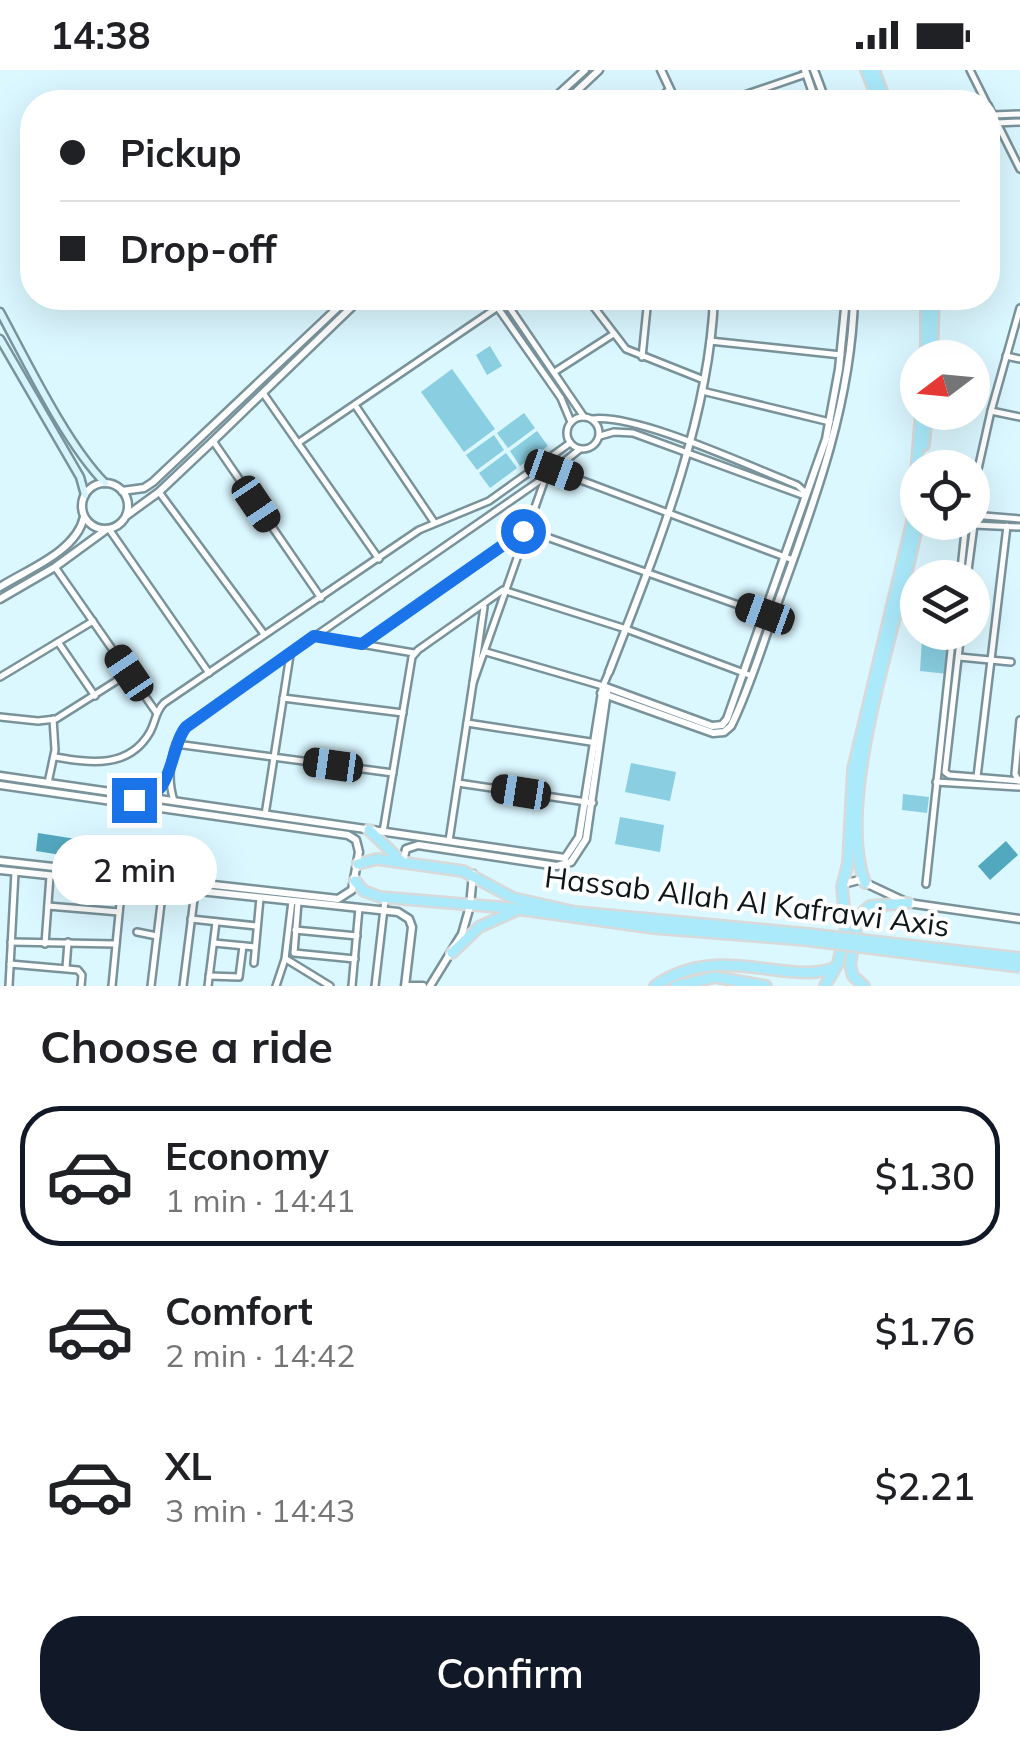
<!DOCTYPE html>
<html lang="en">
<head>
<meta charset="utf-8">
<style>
  body { margin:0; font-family:Mulish,sans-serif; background:#f2f2f2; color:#202124; height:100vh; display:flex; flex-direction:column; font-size:38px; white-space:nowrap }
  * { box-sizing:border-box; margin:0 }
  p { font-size:32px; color:#757577 }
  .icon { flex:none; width:55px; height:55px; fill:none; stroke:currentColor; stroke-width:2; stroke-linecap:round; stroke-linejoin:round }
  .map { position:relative; height:916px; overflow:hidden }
  .sheet { display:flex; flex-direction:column; background:#fff; flex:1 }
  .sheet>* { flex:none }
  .top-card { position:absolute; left:20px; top:20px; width:980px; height:220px; border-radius:40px; box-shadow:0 10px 40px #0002; display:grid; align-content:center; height:220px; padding:0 40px; background:#fff }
  .needle { width:65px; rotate:254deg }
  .tools { position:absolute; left:900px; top:270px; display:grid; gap:20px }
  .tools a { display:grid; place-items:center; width:90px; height:90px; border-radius:50%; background:#fff; box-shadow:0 10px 40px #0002; font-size:50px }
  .end { position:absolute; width:45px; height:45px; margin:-22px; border:12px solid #1a73e8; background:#fff; box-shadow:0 0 0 5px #fff }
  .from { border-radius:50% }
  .bubble { position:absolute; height:70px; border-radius:35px; background:#fff; box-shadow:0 10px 40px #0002; font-size:32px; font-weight:600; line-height:70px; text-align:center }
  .car { position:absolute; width:30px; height:60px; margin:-30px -15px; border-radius:12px; box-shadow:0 0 8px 2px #0007; background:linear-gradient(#222 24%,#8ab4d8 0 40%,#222 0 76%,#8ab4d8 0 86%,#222 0) }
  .top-card b { display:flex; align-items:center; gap:35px; height:95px; font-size:38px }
  .top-card b+b { border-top:2px solid #e0e0e0 }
  .top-card i { width:25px; height:25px; background:#202124 }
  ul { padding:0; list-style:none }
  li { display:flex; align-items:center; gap:30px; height:140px; margin:0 20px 15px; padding:0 20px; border:5px solid transparent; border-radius:40px }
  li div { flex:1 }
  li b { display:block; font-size:38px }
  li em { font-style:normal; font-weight:600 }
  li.on { border-color:#111827 }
  li>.icon { width:90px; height:90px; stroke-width:1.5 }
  h2 { padding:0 40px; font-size:45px; line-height:120px }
  .primary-button { display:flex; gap:20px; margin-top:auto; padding:20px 40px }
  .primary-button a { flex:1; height:115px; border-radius:40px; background:#111827; color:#fff; font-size:40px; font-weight:600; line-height:115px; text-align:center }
  .status { display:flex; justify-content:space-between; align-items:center; height:70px; padding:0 50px; background:#fff; direction:ltr }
  .status svg { height:28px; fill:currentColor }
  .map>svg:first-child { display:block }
  .green { fill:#89cee1 }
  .water { fill:#52a8bf }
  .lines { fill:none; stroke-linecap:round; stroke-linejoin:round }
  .minor-casing { stroke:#7a939b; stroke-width:10 }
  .tertiary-casing { stroke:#7a939b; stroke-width:11 }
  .secondary-casing { stroke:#7a939b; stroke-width:11 }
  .primary-casing { stroke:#d8dada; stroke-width:14 }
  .minor { stroke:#fff; stroke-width:5 }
  .tertiary { stroke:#fff; stroke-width:6 }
  .secondary { stroke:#d5f4fd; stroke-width:6 }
  .primary { stroke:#aaeafb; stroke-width:9 }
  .primary-bridge-casing { stroke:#d8dada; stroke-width:14; stroke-linecap:butt }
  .primary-bridge { stroke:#aaeafb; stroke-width:9 }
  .route { stroke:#1a73e8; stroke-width:12 }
  .labels { text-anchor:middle; stroke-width:8; stroke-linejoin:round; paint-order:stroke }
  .street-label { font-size:30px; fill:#0d1619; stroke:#fefefe }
</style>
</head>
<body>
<div class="status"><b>14:38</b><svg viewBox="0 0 49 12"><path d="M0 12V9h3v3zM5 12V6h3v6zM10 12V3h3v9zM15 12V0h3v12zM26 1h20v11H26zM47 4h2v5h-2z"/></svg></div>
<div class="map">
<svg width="1020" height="916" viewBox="0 0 1020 916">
  <rect width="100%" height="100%" fill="#dbf7ff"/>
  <g class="green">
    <path d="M490 276 502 296 487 305 476 285Z"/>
    <path d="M452 299 495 359 464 382 421 322Z"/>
    <path d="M524 343 535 358 508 378 497 363Z"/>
    <path d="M537 361 548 376 520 396 510 381Z"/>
    <path d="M494 365 504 380 477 400 466 385Z"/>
    <path d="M506 383 517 398 490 418 479 403Z"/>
    <path d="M922 568 951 570 948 604 920 601Z"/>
    <path d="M631 693 676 702 670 731 625 722Z"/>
    <path d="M903 724 929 727 927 743 902 740Z"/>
    <path d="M620 747 664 755 660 782 615 774Z"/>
  </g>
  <g class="water">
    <path d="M38 763 76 769 74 787 36 781Z"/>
    <path d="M1006 771 1018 785 990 810 978 796Z"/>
  </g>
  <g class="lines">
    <g class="minor-casing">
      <g id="minor">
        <path d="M970 0 986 32"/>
        <path d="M655 32 670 19"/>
        <path d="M724 32 806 4"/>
        <path d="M988 35 1020 99"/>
        <path d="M993 45 1020 44"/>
        <path d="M996 53 1020 52"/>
        <path d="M491 228 561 328 571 352"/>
        <path d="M503 228 584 347"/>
        <path d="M587 228 626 279 704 310"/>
        <path d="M710 271 841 285"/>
        <path d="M1006 286 1020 289"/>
        <path d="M642 287 648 228"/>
        <path d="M556 301 612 265"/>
        <path d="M702 321 830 352"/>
        <path d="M263 323 379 489"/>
        <path d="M355 335 434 452"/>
        <path d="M991 341 1020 347"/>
        <circle cx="583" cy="363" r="16"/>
        <path d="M592 349C636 343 751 397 797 415L806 423"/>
        <path d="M600 366 614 362 633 363 805 426"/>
        <path d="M213 371 321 528"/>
        <path d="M298 373 498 237"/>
        <path d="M554 400 793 490"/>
        <path d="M159 422 264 564"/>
        <path d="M972 426 991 341 1020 238"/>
        <path d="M972 445 1020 449"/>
        <path d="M109 459 209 603"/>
        <path d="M55 497 156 642"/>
        <path d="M960 508 966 452"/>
        <path d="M967 508 974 455 1020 457"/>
        <path d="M961 562 945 702 949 705 1020 711"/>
        <path d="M314 566 414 583"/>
        <path d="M58 572 95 626"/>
        <path d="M362 574 527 460 772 547"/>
        <path d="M486 582 603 616 609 602"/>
        <path d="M959 587 1011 592"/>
        <path d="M0 607 93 551"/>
        <path d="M473 613 484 537"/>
        <path d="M283 628 403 643"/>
        <path d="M0 647 38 651 56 649 129 603"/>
        <path d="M467 653 597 673"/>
        <path d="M176 674 393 703"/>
        <path d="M55 687C90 693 129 699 150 662 156 651 155 642 164 633L419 460 489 431 570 373"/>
        <path d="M977 707 1007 456"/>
        <path d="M1019 711 1015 704 1020 650"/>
        <path d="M936 712 1020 717"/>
        <path d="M48 713 55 680 53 649"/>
        <path d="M458 713 593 733"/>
        <path d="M146 727 169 705"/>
        <path d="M174 731C166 706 170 673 190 653L545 407 580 379"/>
        <path d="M265 745 290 585"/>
        <path d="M383 762 412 587 418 580 503 520 626 559 752 606"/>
        <path d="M449 771 473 613 545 409"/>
        <path d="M926 814 953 562"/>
        <path d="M298 832 294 883 355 889"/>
        <path d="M48 836 119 842"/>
        <path d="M191 849 257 856"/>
        <path d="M295 860 357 866"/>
        <path d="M137 862 157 866"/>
        <path d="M11 872 116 874"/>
        <path d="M214 873 255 877"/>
        <path d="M45 874 50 806"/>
        <path d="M286 889 330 916"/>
        <path d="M254 893 260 828"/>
        <path d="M10 894 78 900 82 905 81 916"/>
        <path d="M66 898 68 872"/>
        <path d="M209 906 239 907 243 876"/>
        <path d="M9 916 15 802"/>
        <path d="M112 916 122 813"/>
        <path d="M151 916 163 817"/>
        <path d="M183 916 195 821"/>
        <path d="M208 916 216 852"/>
        <path d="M276 916 285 889 292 831"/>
        <path d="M352 916 359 838"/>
        <path d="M375 916 385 830"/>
      </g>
    </g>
    <g class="tertiary-casing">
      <g id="tertiary">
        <path d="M661 0 676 32"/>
        <path d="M805 0 816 32"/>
        <path d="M814 0 826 32"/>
        <path d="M550 32 585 0"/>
        <path d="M565 32 599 0"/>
        <circle cx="105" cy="436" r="23"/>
        <path d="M122 421 144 418 153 412 348 228"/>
        <path d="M126 446 159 422 213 371 361 228"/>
        <path d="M0 517C28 499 76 482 84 447"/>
        <path d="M0 529 55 497 107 459"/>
        <path d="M609 602C654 486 709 353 714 228"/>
        <path d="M601 623 713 663 724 662 731 656C749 619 761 579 775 540 812 438 851 338 854 228"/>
        <path d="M0 706 565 788 579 767 603 616 712 656 722 655 727 649 826 369 839 299 846 228"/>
        <path d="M0 715 348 765 356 770 359 782 352 820 338 829 0 791"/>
        <path d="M403 791 406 779 418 775 557 796 571 792 586 769 607 622"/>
        <path d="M0 800 398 842 409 849 412 857 405 916"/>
        <path d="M843 814 859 810 908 833 1020 849"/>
        <path d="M406 916H423"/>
        <path d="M430 916 462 864 470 836 473 804"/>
      </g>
    </g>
    <g class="secondary-casing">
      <g id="secondary">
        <path d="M0 242C27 292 67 375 105 413"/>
        <path d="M0 269 80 407 85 425"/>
      </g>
    </g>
    <g class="primary-casing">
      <g id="primary">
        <path d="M866 0 879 32"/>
        <path d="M874 0 886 32"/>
        <path d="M926 288V228"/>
        <path d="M932 288 934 228"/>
        <path d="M924 375 927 342"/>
        <path d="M369 760 401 791"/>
        <path d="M358 794 377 789 463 801 513 828 575 842 809 864"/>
        <path d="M355 811 364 821 380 827 510 838 654 858 805 870"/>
        <path d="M865 813C833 727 901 546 918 452"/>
        <path d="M452 883 479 857 515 841"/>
        <path d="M655 916C717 871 788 916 834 898"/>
        <path d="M676 916 715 907 766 916"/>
        <path d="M825 916 838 893 846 858 842 817 848 793 853 699 912 452 921 342"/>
        <path d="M864 916 853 906 850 895 858 847 870 836 908 833"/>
      </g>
    </g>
    <use href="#minor" class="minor"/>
    <use href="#tertiary" class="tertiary"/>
    <use href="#secondary" class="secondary"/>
    <use href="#primary" class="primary"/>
    <g class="primary-bridge-casing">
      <g id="primary-bridge">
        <path d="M809 864 1020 888"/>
        <path d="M805 870 1020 897"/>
      </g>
    </g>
    <use href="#primary-bridge" class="primary-bridge"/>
  </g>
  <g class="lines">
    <path class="route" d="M134 730 136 726C174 732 169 677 186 657L314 566 362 574 523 461"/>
  </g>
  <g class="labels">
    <g class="street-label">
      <text transform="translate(747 832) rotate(7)" y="10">Hassab Allah Al Kafrawi Axis</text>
    </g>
  </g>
</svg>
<div class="tools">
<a><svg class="needle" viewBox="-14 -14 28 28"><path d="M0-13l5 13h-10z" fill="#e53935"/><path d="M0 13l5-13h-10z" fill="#757577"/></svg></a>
<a><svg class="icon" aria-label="locate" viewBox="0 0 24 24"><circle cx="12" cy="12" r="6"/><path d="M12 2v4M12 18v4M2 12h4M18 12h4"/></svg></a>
<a><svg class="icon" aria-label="layers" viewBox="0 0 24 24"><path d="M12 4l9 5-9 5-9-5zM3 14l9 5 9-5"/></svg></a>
</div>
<i class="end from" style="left:523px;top:461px"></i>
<i class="end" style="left:134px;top:730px"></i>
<div class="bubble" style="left:52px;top:765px;width:165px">2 min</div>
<i class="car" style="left:554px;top:400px;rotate:110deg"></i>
<i class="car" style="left:256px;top:434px;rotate:146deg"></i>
<i class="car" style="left:765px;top:544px;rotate:290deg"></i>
<i class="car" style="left:129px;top:603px;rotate:326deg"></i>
<i class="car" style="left:333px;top:695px;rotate:278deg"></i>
<i class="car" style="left:521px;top:722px;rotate:279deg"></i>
<div class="top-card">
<b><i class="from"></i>Pickup</b>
<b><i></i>Drop-off</b>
</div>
</div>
<section class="sheet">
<h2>Choose a ride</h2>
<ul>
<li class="on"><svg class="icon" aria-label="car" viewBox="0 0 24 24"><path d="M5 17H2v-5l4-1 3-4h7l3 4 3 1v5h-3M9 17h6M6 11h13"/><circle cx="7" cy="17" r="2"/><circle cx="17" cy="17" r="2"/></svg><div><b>Economy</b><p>1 min · 14:41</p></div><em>$1.30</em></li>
<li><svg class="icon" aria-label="car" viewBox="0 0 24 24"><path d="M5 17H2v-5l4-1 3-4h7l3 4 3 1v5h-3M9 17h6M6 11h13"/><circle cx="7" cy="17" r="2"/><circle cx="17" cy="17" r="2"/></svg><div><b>Comfort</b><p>2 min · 14:42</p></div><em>$1.76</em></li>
<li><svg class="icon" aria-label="car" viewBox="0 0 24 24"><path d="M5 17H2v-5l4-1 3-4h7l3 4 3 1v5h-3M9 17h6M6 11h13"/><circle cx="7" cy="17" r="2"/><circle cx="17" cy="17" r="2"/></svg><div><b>XL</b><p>3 min · 14:43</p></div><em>$2.21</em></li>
</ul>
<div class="primary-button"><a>Confirm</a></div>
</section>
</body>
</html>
